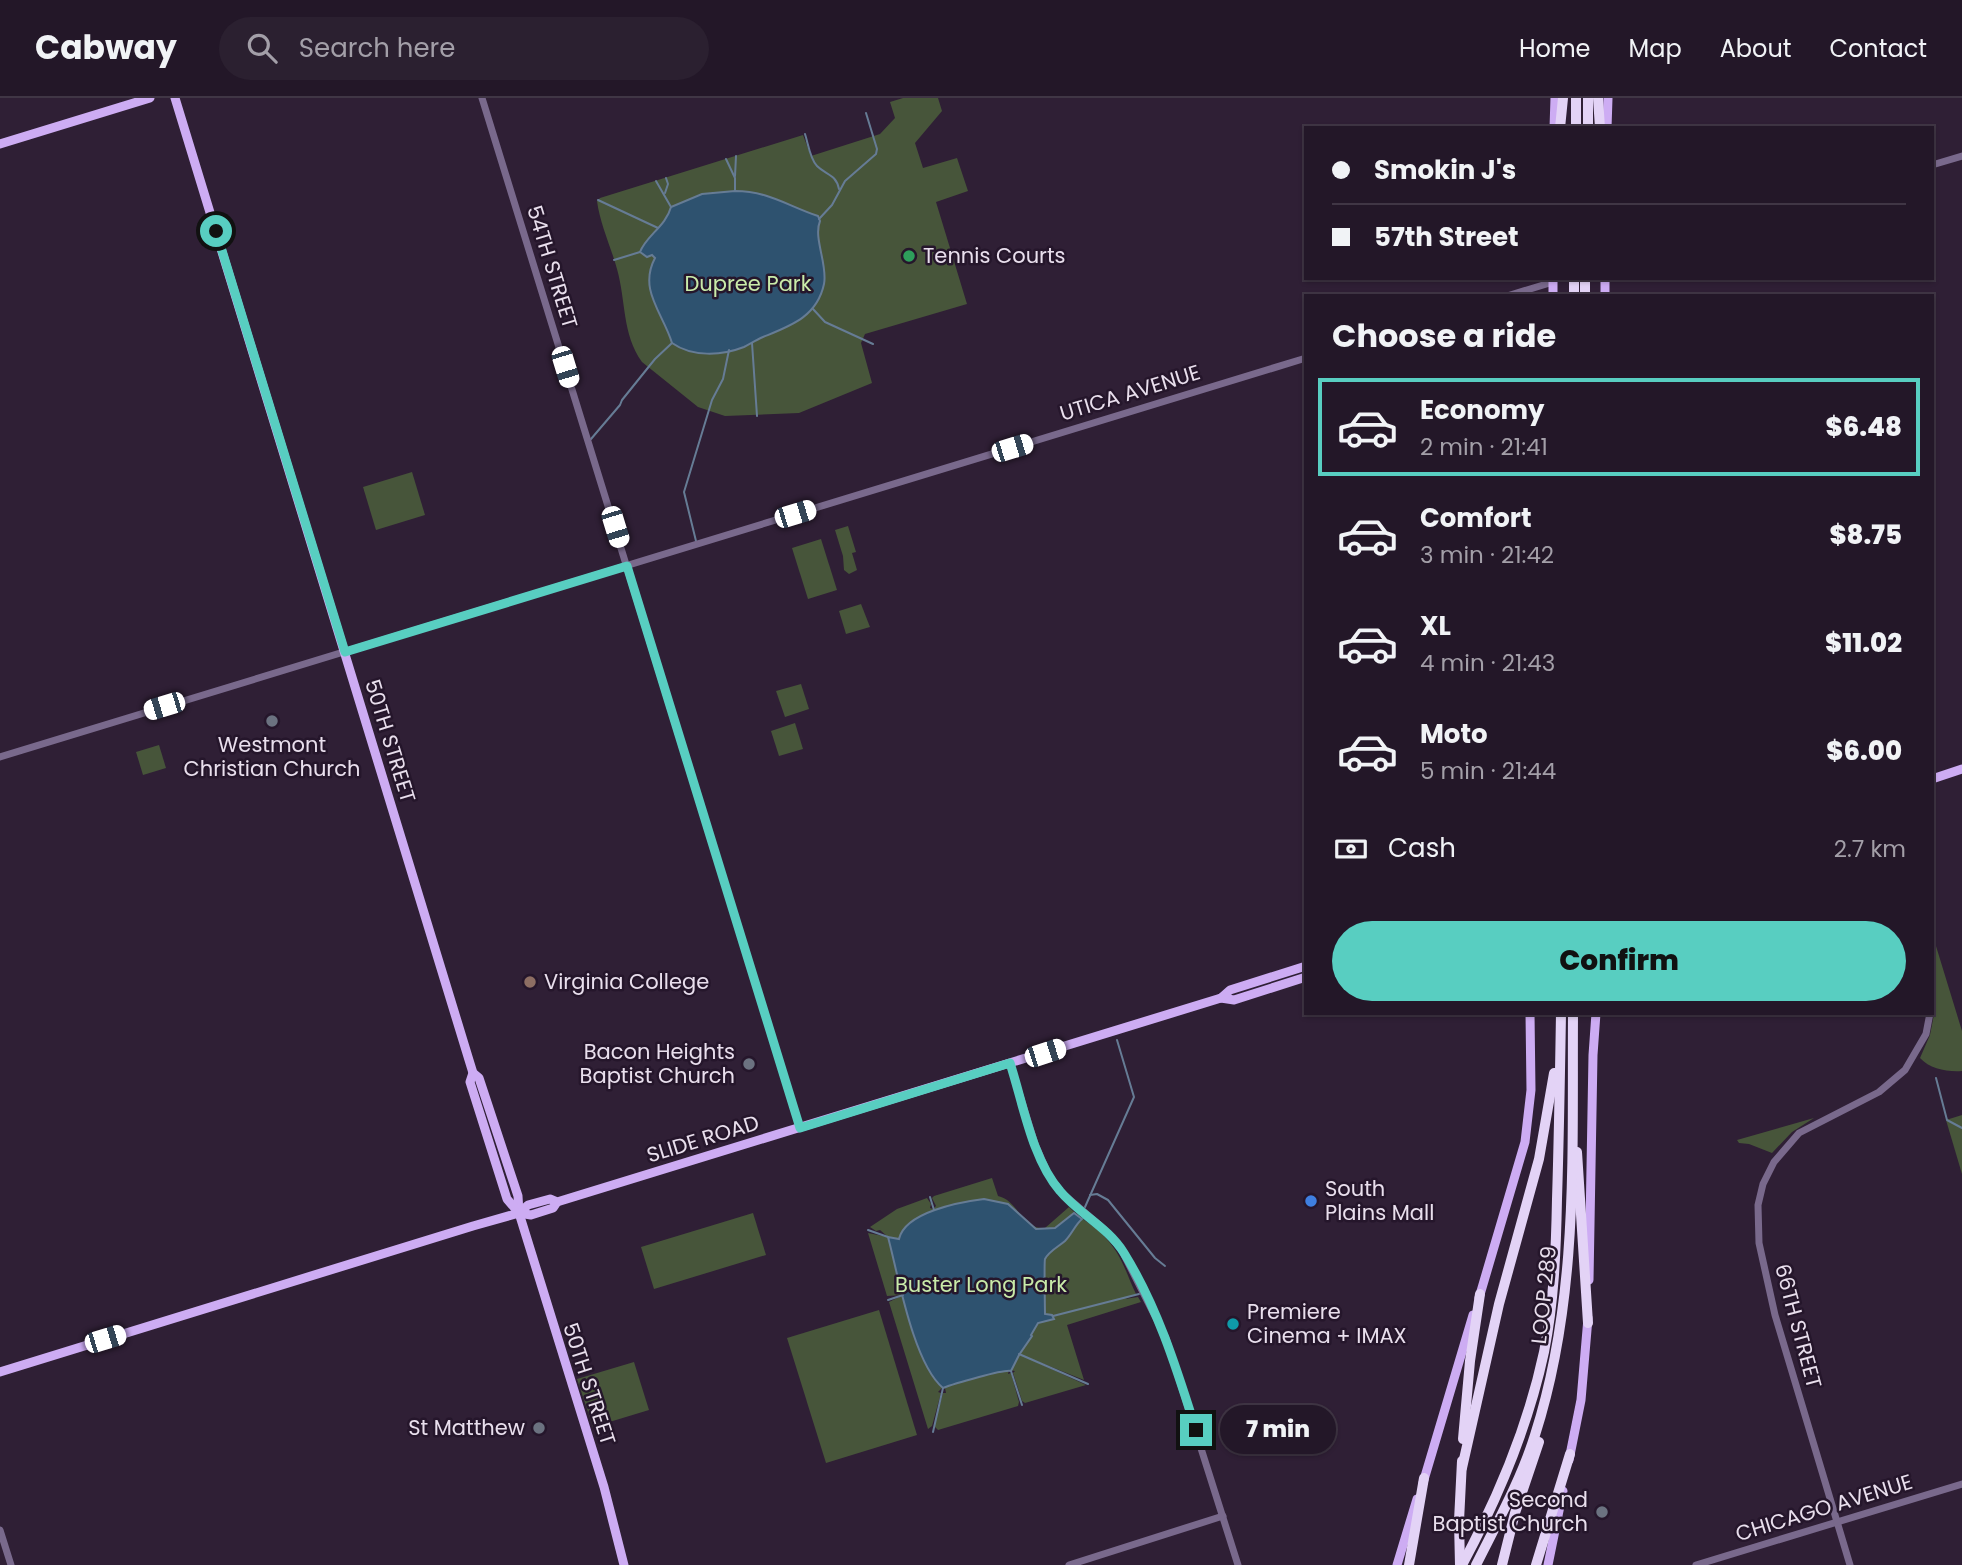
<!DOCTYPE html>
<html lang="en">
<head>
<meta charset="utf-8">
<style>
  body { margin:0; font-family:Poppins,sans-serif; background:#2b2030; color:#f1f3f6; height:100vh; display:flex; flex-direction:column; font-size:26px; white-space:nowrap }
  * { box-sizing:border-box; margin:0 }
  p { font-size:23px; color:#a39fa8 }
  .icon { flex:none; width:38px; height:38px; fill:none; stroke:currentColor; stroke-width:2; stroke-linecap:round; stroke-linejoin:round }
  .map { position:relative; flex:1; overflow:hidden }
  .panel { position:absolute; left:1304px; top:196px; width:630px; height:721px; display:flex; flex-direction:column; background:#231728; border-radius:0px; box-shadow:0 2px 5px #0004,0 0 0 2px #403645 }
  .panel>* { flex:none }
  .guide { position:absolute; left:1304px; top:28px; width:630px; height:154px; border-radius:0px; box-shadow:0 2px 5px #0004,0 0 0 2px #403645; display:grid; align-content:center; height:154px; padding:0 28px; background:#231728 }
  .end { position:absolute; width:32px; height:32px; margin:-16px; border:9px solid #58cec1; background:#111; box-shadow:0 0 0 4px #111 }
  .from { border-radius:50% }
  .bubble { position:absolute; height:49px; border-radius:24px; background:#231728; box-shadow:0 2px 5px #0004,0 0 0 2px #403645; font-size:23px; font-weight:800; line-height:49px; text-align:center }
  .car { position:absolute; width:21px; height:42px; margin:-21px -10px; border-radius:9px; box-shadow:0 0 5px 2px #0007; background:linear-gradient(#fff 24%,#345 0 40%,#fff 0 76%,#345 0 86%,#fff 0) }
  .guide b { display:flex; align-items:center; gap:24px; height:66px; font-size:26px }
  .guide b+b { border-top:2px solid #403645 }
  .guide i { width:18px; height:18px; background:#f1f3f6 }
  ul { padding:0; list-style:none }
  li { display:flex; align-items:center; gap:21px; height:98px; margin:0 14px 10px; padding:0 14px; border:4px solid transparent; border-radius:0px }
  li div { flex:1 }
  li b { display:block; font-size:26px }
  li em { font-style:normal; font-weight:800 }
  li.active { border-color:#58cec1 }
  li>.icon { width:63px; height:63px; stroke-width:1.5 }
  h2 { padding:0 28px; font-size:32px; line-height:84px }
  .pay { display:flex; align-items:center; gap:18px; height:77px; padding:0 28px; font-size:26px }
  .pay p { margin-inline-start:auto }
  .primary-button { display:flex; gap:14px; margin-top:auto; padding:14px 28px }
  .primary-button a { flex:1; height:80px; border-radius:42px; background:#58cec1; color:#111; font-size:28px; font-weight:800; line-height:80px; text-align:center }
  header { display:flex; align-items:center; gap:42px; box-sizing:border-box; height:98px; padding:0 35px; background:#231728; border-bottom:2px solid #403645 }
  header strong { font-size:33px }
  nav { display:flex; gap:38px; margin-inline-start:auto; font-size:24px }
  .search { width:490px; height:63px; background:#2b2030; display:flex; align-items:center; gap:18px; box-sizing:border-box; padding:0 24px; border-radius:38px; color:#a39fa8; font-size:26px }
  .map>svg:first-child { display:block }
  .green { fill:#47553a }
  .water { fill:#2e526f; stroke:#667c95; stroke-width:2 }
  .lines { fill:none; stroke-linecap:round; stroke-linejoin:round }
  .stream { stroke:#667c95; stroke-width:2 }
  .minor { stroke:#79698c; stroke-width:7 }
  .major { stroke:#cdacf3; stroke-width:9 }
  .highway { stroke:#e3d3f6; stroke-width:10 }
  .route { stroke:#58cec1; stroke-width:9 }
  .leisure-dot { fill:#2e9e5b; stroke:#25162b; stroke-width:2.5 }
  .worship-dot { fill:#6b7280; stroke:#25162b; stroke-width:2.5 }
  .education-dot { fill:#8d6e63; stroke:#25162b; stroke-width:2.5 }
  .shop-dot { fill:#3f7fe0; stroke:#25162b; stroke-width:2.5 }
  .culture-dot { fill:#0f9aa8; stroke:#25162b; stroke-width:2.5 }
  .labels { text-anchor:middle; stroke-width:5; stroke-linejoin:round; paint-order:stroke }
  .poi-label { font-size:21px; fill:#e9dfed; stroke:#25162b; text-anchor:start }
  .street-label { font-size:21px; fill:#e9dfed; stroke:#25162b }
  .park-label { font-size:21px; fill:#c9eba9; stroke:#25162b }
</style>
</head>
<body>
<header>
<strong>Cabway</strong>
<div class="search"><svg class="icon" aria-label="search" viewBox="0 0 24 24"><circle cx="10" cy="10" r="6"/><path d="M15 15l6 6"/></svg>Search here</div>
<nav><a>Home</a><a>Map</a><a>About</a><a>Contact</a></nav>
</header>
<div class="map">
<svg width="1962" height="1467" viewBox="0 0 1962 1467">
  <rect width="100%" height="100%" fill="#2f1f35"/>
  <g class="green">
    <path d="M903 0H938L942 13 915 45 923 70 957 60 968 93 936 104 967 206 865 236 861 245 872 285 799 315 725 318 698 309 642 264C622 236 626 203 617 171 611 149 600 126 597 103L600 100 803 37 811 58 880 36 895 20 890 4Z"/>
    <path d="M412 374 425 417 376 432 363 389Z"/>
    <path d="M848 428 856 454 852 455 857 472 849 476 844 472 843 458 835 432Z"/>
    <path d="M821 441 837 492 808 501 792 450Z"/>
    <path d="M861 506 870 529 846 536 839 513Z"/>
    <path d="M801 586 809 611 785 619 776 593Z"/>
    <path d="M795 625 803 651 779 658 771 633Z"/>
    <path d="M159 647 166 670 143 677 136 654Z"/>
    <path d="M1932 835 1962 933V973C1947 974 1930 971 1920 960L1930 937 1936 906Z"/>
    <path d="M1962 1017V1076L1946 1022Z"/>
    <path d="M1814 1020 1792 1034 1772 1055 1749 1046 1739 1045 1737 1042Z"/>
    <path d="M992 1080 998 1098C1018 1102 1022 1132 1045 1130L1069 1109C1078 1119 1090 1125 1100 1134 1122 1155 1125 1173 1136 1196L1125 1201 1138 1199 1141 1204 1067 1227 1084 1282 1019 1256 1086 1287 1025 1305 1022 1303 1013 1275 1015 1273 1009 1272 1008 1276 1011 1275 1019 1304 1018 1308 938 1332 934 1328 943 1295H946L945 1290H942L938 1294 941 1295 932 1328 928 1331 889 1204 903 1197 887 1198 868 1135 888 1139 880 1132 876 1133 870 1129 897 1111 927 1100 931 1106 930 1110 933 1111 936 1108 932 1100 934 1098Z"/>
    <path d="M753 1115 766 1157 654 1191 641 1149Z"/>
    <path d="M879 1212 917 1337 826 1365 787 1240Z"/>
    <path d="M634 1264 649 1312 593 1329 577 1281Z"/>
  </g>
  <g class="water">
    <path d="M735 93C768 93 788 108 818 118L820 123C813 140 828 167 824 186 817 219 790 228 763 239 756 242 750 246 744 249 721 258 692 259 672 245 663 215 638 192 655 160L652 157 647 159 640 154C646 138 666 128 671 109L702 96Z"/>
    <path d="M984 1101 1008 1106 1036 1131 1055 1130 1074 1115 1082 1121C1075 1127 1072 1136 1065 1143 1058 1149 1049 1153 1045 1161 1044 1164 1045 1212 1045 1216L1052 1217 1054 1221 1038 1225 1031 1237 1032 1238 1019 1257 1011 1273C1004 1271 953 1286 943 1290 913 1265 898 1176 888 1139L899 1141C905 1114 960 1104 984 1101Z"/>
  </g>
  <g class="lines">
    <g class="stream">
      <path d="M805 36C808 45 810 61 817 68 826 77 836 76 839 91"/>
      <path d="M726 61 735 80V93"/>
      <path d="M735 78 736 58"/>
      <path d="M656 83 671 109"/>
      <path d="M665 95 668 86 666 80"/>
      <path d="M598 102 658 130"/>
      <path d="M819 121 832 107 845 83 876 56 877 51 866 15"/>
      <path d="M614 162 640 154"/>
      <path d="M813 211 825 224 873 246"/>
      <path d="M752 245 757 318"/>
      <path d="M591 341 620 307 622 302 655 261 672 245"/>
      <path d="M696 443 684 394 712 302 723 281 729 252"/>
      <path d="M1936 980 1947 1022 1962 1030"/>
      <path d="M1090 1097 1097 1096 1108 1102 1155 1160 1165 1168"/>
      <path d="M930 1099 934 1112"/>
      <path d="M1085 1109 1134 999 1117 942"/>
      <path d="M868 1132 888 1139"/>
      <path d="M888 1202 903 1197"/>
      <path d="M1053 1218 1139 1196"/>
      <path d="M1019 1256 1088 1286"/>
      <path d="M1011 1273 1022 1307"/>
      <path d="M933 1334 943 1290"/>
    </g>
    <g class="minor">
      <path d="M482 0 800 1030"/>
      <path d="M1932 67 1962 58"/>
      <path d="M1507 198 1553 184"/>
      <path d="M0 659 1306 260"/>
      <path d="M1010 965 1035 1046 1048 1076 1062 1095 1104 1131 1121 1151 1166 1240 1238 1467"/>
      <path d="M0 1432 11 1467"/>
      <path d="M1069 1467 1223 1418"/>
      <path d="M1696 1467 1962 1386"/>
      <path d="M1850 1467 1775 1217 1759 1145 1758 1107 1763 1086 1774 1064 1799 1035 1879 994 1905 972 1926 936 1930 915"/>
    </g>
    <g class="major">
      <path d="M175 0 469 962 473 975 479 980 518 1098 519 1115 604 1389 624 1467"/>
      <path d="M1554 30 1555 0"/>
      <path d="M1607 30 1608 0"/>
      <path d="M0 46 150 0"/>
      <path d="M1553 198V180"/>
      <path d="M1605 198V180"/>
      <path d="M1932 681 1962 671"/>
      <path d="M1221 900 1234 902 1306 879"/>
      <path d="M473 975 470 984 507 1101 519 1115"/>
      <path d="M519 1115 528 1107 550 1101 557 1104 1221 900 1230 892 1306 868"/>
      <path d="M1589 1182 1593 957 1596 915"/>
      <path d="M1479 1200 1525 1044 1531 992 1530 915"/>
      <path d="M0 1274 473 1128 519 1115 531 1117 553 1110 557 1104"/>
      <path d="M1569 1362 1581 1302 1588 1220"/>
      <path d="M1423 1385 1473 1217"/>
      <path d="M1397 1467 1417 1401"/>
      <path d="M1548 1467 1563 1393"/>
    </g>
    <g class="highway">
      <path d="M1598 0 1600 30"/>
      <path d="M1560 30 1563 0"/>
      <path d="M1576 30V0"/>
      <path d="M1588 30V0"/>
      <path d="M1574 198V180"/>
      <path d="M1585 198V180"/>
      <path d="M1577 1054 1588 1225"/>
      <path d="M1463 1341 1470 1263 1480 1196"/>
      <path d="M1462 1370 1499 1206 1539 1061 1554 975"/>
      <path d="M1409 1467 1424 1380"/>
      <path d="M1460 1467 1459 1423 1462 1363"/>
      <path d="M1462 1467C1498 1400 1528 1329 1544 1254 1554 1204 1556 1153 1557 1101 1559 1039 1560 977 1561 915"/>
      <path d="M1476 1467C1497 1425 1521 1382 1535 1337 1579 1200 1572 1057 1573 915"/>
      <path d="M1502 1467 1515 1415 1539 1344"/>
      <path d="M1536 1467 1570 1356"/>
    </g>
  </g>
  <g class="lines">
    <path class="route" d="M216 133 345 554 627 468 800 1030 1010 965C1023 1005 1032 1061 1060 1093 1079 1116 1108 1129 1124 1155 1158 1210 1177 1272 1196 1332"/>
  </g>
  <circle class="leisure-dot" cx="909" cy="158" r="7"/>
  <g class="worship-dot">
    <circle cx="272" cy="623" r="7"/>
    <circle cx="749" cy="966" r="7"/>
    <circle cx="539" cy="1330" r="7"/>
    <circle cx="1602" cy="1414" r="7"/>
  </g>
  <circle class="education-dot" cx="530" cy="884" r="7"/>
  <circle class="shop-dot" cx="1311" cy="1103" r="7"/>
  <circle class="culture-dot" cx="1233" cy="1226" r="7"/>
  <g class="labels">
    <g class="poi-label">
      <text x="923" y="165">Tennis Courts</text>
      <text x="272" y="654" text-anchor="middle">Westmont<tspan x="272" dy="24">Christian Church</tspan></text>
      <text x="544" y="891">Virginia College</text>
      <text x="735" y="961" text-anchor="end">Bacon Heights<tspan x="735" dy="24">Baptist Church</tspan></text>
      <text x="1325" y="1098">South<tspan x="1325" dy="24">Plains Mall</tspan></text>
      <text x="1247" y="1221">Premiere<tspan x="1247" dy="24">Cinema + IMAX</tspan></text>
      <text x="525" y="1337" text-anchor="end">St Matthew</text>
      <text x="1588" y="1409" text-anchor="end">Second<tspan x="1588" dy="24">Baptist Church</tspan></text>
    </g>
    <g class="street-label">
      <text transform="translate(552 169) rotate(73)" y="7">54TH STREET</text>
      <text transform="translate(1130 295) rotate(-17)" y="7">UTICA AVENUE</text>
      <text transform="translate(390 643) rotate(73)" y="7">50TH STREET</text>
      <text transform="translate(703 1041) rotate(-17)" y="7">SLIDE ROAD</text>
      <text transform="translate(1544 1197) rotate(-84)" y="7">LOOP 289</text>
      <text transform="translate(1798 1228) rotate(75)" y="7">66TH STREET</text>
      <text transform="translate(589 1286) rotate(72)" y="7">50TH STREET</text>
      <text transform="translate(1824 1410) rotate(-17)" y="7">CHICAGO AVENUE</text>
    </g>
    <g class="park-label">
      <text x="748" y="193">Dupree Park</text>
      <text x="981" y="1194">Buster Long Park</text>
    </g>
  </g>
</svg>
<i class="end from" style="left:216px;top:133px"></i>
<i class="end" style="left:1196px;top:1332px"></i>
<div class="bubble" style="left:1220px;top:1307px;width:116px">7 min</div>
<i class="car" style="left:565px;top:269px;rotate:163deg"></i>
<i class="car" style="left:1012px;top:350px;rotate:73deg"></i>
<i class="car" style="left:795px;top:416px;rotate:73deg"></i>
<i class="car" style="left:615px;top:429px;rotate:163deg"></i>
<i class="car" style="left:164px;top:608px;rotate:253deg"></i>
<i class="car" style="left:1045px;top:955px;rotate:72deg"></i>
<i class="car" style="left:105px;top:1241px;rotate:73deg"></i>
<div class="guide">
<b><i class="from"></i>Smokin J's</b>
<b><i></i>57th Street</b>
</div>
<section class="panel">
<h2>Choose a ride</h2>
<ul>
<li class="active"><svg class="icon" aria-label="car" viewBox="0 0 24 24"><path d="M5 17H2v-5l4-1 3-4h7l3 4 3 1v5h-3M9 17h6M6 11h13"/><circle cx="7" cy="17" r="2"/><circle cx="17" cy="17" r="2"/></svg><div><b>Economy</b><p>2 min · 21:41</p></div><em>$6.48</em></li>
<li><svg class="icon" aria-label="car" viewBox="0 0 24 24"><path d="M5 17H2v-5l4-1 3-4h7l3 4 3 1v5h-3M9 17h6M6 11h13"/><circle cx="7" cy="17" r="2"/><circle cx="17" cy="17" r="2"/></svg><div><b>Comfort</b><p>3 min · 21:42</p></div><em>$8.75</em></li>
<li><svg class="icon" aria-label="car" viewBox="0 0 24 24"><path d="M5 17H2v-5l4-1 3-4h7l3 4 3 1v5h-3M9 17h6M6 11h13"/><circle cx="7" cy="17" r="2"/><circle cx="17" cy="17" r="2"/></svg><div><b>XL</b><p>4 min · 21:43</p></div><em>$11.02</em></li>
<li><svg class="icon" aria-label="car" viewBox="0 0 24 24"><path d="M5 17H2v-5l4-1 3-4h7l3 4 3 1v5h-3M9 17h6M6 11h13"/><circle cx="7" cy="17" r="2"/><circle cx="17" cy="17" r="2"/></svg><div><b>Moto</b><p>5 min · 21:44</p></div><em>$6.00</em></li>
</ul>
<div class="pay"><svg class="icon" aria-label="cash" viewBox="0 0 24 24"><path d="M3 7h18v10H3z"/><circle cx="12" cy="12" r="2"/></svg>Cash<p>2.7 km</p></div>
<div class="primary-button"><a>Confirm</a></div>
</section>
</div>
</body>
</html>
